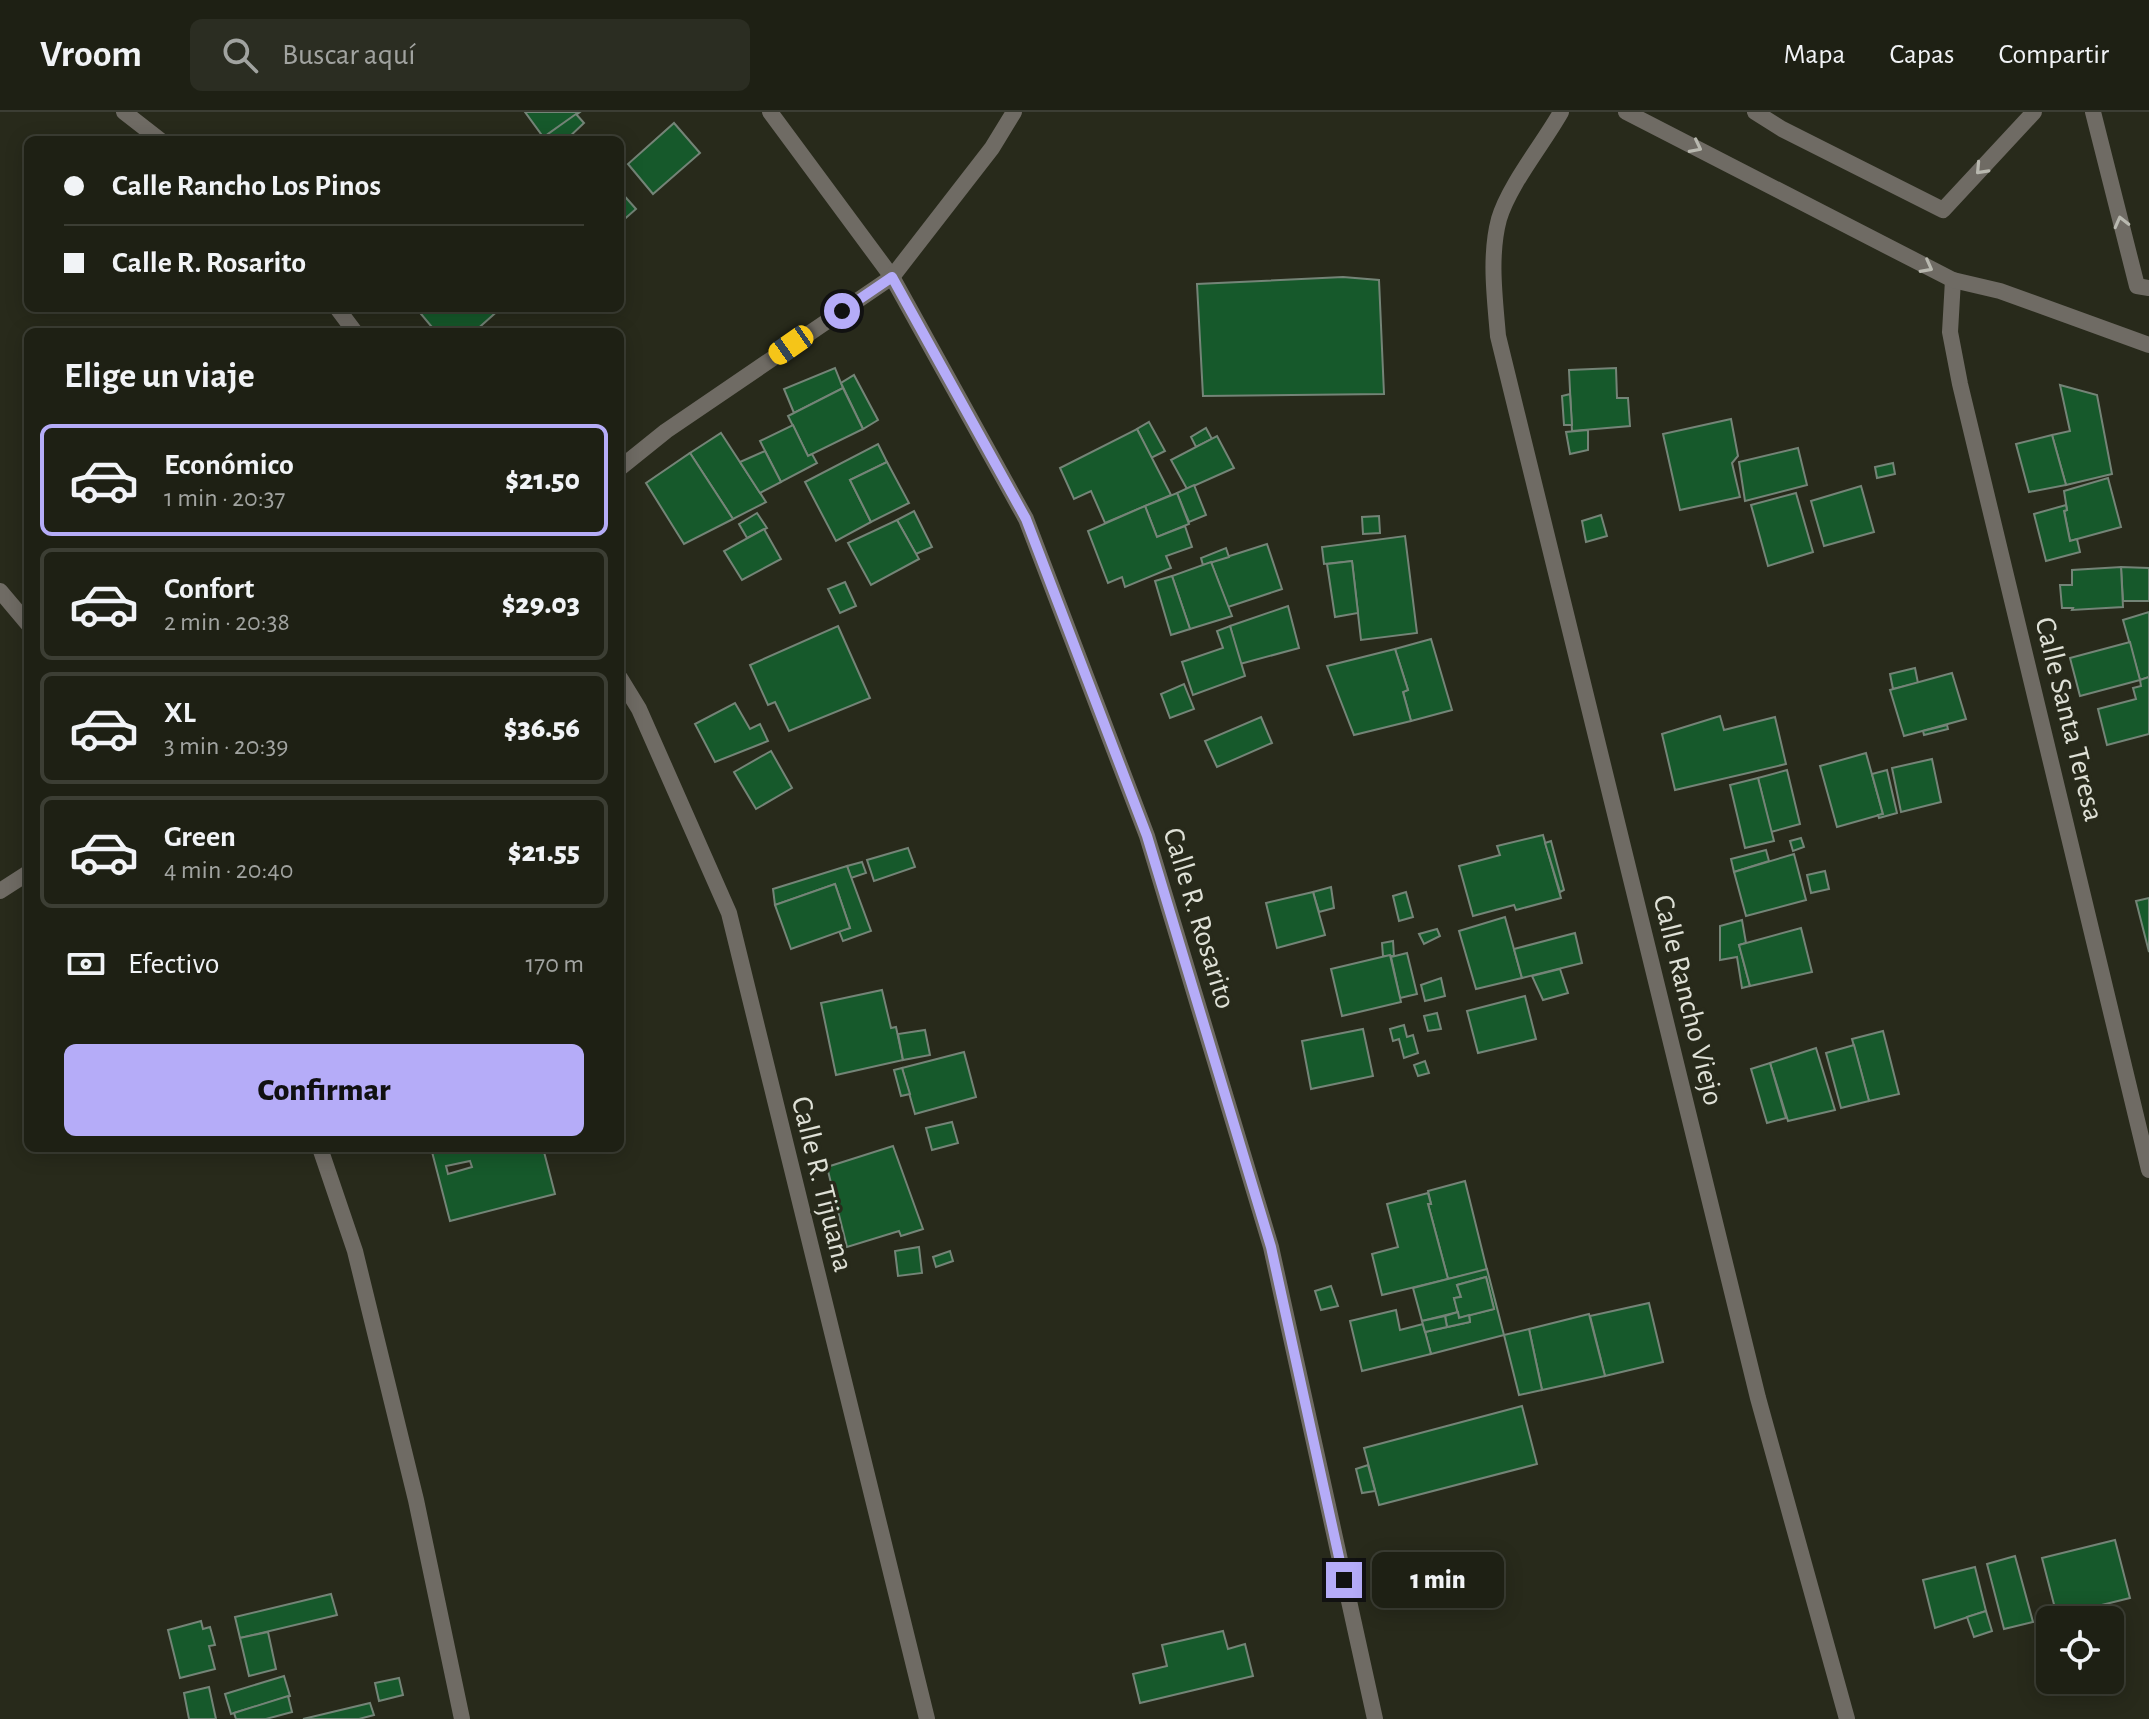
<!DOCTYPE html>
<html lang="es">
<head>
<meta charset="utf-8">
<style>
  body { margin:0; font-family:"Alegreya Sans",sans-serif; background:#2b2d22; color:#f1f3f6; height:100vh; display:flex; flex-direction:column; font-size:30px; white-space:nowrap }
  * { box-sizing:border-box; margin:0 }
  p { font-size:26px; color:#a1a3a0 }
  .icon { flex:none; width:44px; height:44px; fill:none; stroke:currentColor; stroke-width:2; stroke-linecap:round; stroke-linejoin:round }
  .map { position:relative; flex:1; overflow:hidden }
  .sheet { position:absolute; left:24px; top:216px; width:600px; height:824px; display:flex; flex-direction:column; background:#1e2014; border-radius:12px; box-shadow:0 4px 20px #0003,0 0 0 2px #3c3e34 }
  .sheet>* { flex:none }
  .guide { position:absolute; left:24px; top:24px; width:600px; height:176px; border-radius:12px; box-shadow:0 4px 20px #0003,0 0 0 2px #3c3e34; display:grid; align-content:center; height:176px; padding:0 40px; background:#1e2014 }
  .tools { position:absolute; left:2036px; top:1494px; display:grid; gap:16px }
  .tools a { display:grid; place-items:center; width:88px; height:88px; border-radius:12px; background:#1e2014; box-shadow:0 4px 20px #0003,0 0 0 2px #3c3e34; font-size:40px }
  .end { position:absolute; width:36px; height:36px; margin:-18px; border:10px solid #b5acf8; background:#111; box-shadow:0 0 0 4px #111 }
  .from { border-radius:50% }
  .bubble { position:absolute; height:56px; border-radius:12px; background:#1e2014; box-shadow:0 4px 20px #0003,0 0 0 2px #3c3e34; font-size:26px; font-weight:800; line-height:56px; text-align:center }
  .car { position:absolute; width:24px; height:48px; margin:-24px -12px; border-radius:10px; box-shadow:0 0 6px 2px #0007; background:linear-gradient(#f5c518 24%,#345 0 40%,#f5c518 0 76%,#345 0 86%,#f5c518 0) }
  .guide b { display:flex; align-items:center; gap:28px; height:76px; font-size:30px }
  .guide b+b { border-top:2px solid #3c3e34 }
  .guide i { width:20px; height:20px; background:#f1f3f6 }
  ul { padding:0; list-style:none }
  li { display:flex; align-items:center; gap:24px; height:112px; margin:0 16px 12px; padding:0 24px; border:4px solid #3c3e34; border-radius:12px }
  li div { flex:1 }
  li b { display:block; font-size:30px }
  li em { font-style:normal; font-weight:800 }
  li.current { border-color:#b5acf8 }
  li>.icon { width:72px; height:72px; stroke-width:1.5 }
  h2 { padding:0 40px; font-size:36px; line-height:96px }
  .pay { display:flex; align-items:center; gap:20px; height:88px; padding:0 40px; font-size:30px }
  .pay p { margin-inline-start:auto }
  .primary-button { display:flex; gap:16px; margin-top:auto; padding:16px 40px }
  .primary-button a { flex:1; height:92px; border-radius:12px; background:#b5acf8; color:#111; font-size:32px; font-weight:800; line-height:92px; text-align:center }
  header { display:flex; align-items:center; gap:48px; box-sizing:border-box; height:112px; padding:0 40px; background:#1e2014; border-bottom:2px solid #3c3e34 }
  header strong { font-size:38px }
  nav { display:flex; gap:44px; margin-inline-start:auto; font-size:28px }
  .search { width:560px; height:72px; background:#2b2d22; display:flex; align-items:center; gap:20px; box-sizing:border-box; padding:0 28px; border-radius:12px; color:#a1a3a0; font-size:30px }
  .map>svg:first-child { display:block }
  .building { fill:#16592b; stroke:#748477; stroke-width:2; fill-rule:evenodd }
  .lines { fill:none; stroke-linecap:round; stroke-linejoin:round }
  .minor { stroke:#6f6b64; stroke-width:16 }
  .tertiary { stroke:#6f6b64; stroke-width:16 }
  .oneway { stroke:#b8b8af }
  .route { stroke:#b5acf8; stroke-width:10 }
  .labels { text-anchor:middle; stroke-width:7; stroke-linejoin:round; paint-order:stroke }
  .street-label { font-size:30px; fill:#dfe1d7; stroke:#282a1b }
</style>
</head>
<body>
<header>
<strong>Vroom</strong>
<div class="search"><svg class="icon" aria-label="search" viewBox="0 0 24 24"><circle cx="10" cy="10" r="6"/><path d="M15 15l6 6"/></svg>Buscar aquí</div>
<nav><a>Mapa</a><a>Capas</a><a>Compartir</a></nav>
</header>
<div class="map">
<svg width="2149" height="1607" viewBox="0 0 2149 1607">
  <rect width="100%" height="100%" fill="#282a1b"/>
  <g class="building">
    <path d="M525 0H580L544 26Z"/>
    <path d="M576 2 584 11 566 28H554L548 22Z"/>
    <path d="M674 11 700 41 653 82 628 52Z"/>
    <path d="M620 79 636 97 620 111Z"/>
    <path d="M1343 165 1379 168 1384 282 1203 284 1197 172Z"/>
    <path d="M416 196H501L474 220H436Z"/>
    <path d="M835 256 843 276 794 301 784 277Z"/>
    <path d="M1616 256 1617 286H1628L1630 314 1572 319 1569 258Z"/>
    <path d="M854 263 878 308 863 317 841 271Z"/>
    <path d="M2060 273 2097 283 2112 362 2066 373 2052 323 2070 319Z"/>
    <path d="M843 276 863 317 808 344 788 304Z"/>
    <path d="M1570 282 1572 313H1564L1562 284Z"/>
    <path d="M1731 307 1738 344 1732 351 1740 385 1680 398 1663 322Z"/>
    <path d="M1149 310 1165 339 1151 346 1137 317Z"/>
    <path d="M793 313 808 344 812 342 817 351 781 370 760 329Z"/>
    <path d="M1206 316 1212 327 1196 335 1191 325Z"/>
    <path d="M1137 317 1171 383 1105 411 1091 379 1074 387 1060 356Z"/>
    <path d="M1588 318V338L1570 342 1566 320Z"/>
    <path d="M721 321 766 390 733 407 690 341Z"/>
    <path d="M2052 323 2066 373 2029 380 2016 332Z"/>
    <path d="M1217 324 1234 356 1187 377 1171 348Z"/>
    <path d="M878 332 887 350 850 368 871 410 836 429 805 370Z"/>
    <path d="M1798 336 1807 373 1745 389 1739 350Z"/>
    <path d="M765 339 781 370 760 381 740 350Z"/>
    <path d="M690 341 733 407 684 432 646 371Z"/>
    <path d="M887 350 909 391 871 410 850 368Z"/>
    <path d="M1893 351 1895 362 1877 366 1875 355Z"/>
    <path d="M2108 366 2121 415 2070 429 2064 399 2067 398 2064 379Z"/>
    <path d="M1194 373 1206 403 1189 410 1177 381Z"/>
    <path d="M1861 374 1874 420 1824 434 1811 389Z"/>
    <path d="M1177 381 1189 412 1157 425 1145 394Z"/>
    <path d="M1796 381 1813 440 1768 454 1751 393Z"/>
    <path d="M2066 393 2067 398 2064 399 2070 429 2077 427 2080 440 2046 449 2034 402Z"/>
    <path d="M1145 394 1157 425 1185 414 1192 435 1166 444 1171 456 1125 475 1122 465 1108 471 1088 419Z"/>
    <path d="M914 399 932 435 916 442 897 408Z"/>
    <path d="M757 401 767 416 747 426 739 412Z"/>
    <path d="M1601 403 1607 424 1586 430 1582 409Z"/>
    <path d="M1379 404 1380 421 1363 422 1362 405Z"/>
    <path d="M897 408 919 447 871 473 848 431Z"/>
    <path d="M764 417 781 447 742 468 724 439Z"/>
    <path d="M1405 424 1417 521 1361 528 1352 449 1324 452 1322 435Z"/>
    <path d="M1267 432 1282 477 1228 495 1211 450Z"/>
    <path d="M1226 436 1229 445 1203 453 1201 446Z"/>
    <path d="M1352 449 1358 501 1335 505 1327 452Z"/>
    <path d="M1211 450 1232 504 1190 517 1172 464Z"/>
    <path d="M2121 455 2149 456V489H2123Z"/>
    <path d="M2121 455 2123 495 2072 498 2073 496H2062L2060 473H2072V458Z"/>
    <path d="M1172 464 1190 517 1171 523 1155 469Z"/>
    <path d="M845 470 856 494 840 501 828 477Z"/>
    <path d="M1288 494 1299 536 1240 552 1230 514Z"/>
    <path d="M2149 500V565L2140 568 2123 508Z"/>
    <path d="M838 514 870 586 789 619 775 590 768 593 750 553Z"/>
    <path d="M1230 514 1245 564 1193 583 1182 550 1223 536 1217 519Z"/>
    <path d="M1431 527 1452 598 1411 609 1403 580 1408 578 1395 537Z"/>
    <path d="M2130 530 2140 568 2080 584 2070 546Z"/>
    <path d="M1395 537 1408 578 1403 580 1411 609 1354 623 1327 554Z"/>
    <path d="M1915 556 1918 571 1893 577 1890 562Z"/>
    <path d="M1952 561 1966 607 1904 624 1890 578Z"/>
    <path d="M2149 565V622L2107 633 2098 597 2136 587 2133 576 2141 574 2140 568Z"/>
    <path d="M1184 572 1194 597 1170 606 1161 582Z"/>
    <path d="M735 591 750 617 760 612 768 629 715 650 695 612Z"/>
    <path d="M1720 604 1724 618 1775 605 1786 652 1675 678 1662 622Z"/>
    <path d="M1261 605 1272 631 1217 655 1205 629Z"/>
    <path d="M1947 613 1948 617 1924 623 1923 619Z"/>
    <path d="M771 639 792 676 756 697 734 660Z"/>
    <path d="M1866 641 1883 702 1837 715 1820 654Z"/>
    <path d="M1932 647 1941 690 1901 700 1892 656Z"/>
    <path d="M1787 658 1800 712 1771 720 1758 666Z"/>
    <path d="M1887 658 1897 701 1879 706 1878 703 1883 702 1872 662Z"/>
    <path d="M1758 666 1774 729 1745 736 1730 673Z"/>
    <path d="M1543 723 1561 786 1516 798 1514 793 1473 804 1459 754 1500 743 1497 734Z"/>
    <path d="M1801 726 1804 735 1793 739 1790 729Z"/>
    <path d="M1551 729 1564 778 1560 780 1545 731Z"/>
    <path d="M908 736 915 755 874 769 867 748Z"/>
    <path d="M1766 738 1769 749 1734 760 1731 747Z"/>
    <path d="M1794 742 1806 788 1746 804 1734 760Z"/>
    <path d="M862 750 866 761 851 766 847 754Z"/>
    <path d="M847 754 871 819 843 829 839 819 850 816 835 772 775 793 773 777Z"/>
    <path d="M1825 759 1829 777 1811 781 1807 763Z"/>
    <path d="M835 772 850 816 791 837 775 793Z"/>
    <path d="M1331 775 1334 796 1319 800 1313 780Z"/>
    <path d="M1313 780 1325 823 1277 836 1266 791Z"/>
    <path d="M1406 780 1413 805 1399 809 1393 784Z"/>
    <path d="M2149 786V840L2136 789Z"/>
    <path d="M1505 805 1522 866 1476 877 1459 819Z"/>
    <path d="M1742 808 1746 831 1739 833 1750 874 1742 876 1737 845 1720 848V814Z"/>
    <path d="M1801 816 1812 860 1750 874 1739 833Z"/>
    <path d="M1437 817 1440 824 1424 832 1419 822Z"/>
    <path d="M1575 821 1582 851 1522 866 1514 837Z"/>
    <path d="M1393 829 1394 844H1383L1382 831Z"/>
    <path d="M1407 841 1417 882 1400 886 1391 845Z"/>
    <path d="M1390 843 1401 890 1342 904 1331 857Z"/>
    <path d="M1560 857 1568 881 1543 888 1532 864Z"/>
    <path d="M1441 866 1445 884 1425 889 1421 873Z"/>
    <path d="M882 878 891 916 896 915 903 948 836 963 821 891Z"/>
    <path d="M1525 884 1536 927 1478 941 1467 899Z"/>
    <path d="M1437 901 1441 917 1428 919 1424 904Z"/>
    <path d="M1404 913 1407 925 1413 923 1418 941 1404 946 1399 927 1393 929 1390 917Z"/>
    <path d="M1363 917 1373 964 1311 977 1302 929Z"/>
    <path d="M925 918 930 943 903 948 898 922Z"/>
    <path d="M1883 919 1899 982 1869 989 1852 927Z"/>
    <path d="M1854 933 1869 989 1841 996 1826 941Z"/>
    <path d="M1816 936 1835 998 1788 1009 1770 951Z"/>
    <path d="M964 940 976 985 915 1002 902 956Z"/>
    <path d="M1425 949 1429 961 1418 964 1414 953Z"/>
    <path d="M1770 951 1786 1006 1767 1011 1751 957Z"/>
    <path d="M902 956 910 982 901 984 894 958Z"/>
    <path d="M952 1010 958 1031 932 1038 926 1016Z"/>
    <path d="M893 1034 923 1117 901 1124 899 1119 847 1135 827 1055Z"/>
    <path d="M431 1036H543L555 1082 450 1109ZM470 1049 472 1055 448 1062 446 1054Z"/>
    <path d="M1465 1069 1487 1158 1448 1167 1428 1092H1431L1428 1079Z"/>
    <path d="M1428 1081 1431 1092H1428L1448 1167 1382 1183 1372 1142 1398 1135 1387 1092Z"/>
    <path d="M919 1135 922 1161 898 1164 895 1139Z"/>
    <path d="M950 1139 953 1149 936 1155 933 1145Z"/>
    <path d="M1487 1157 1504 1223 1431 1242 1425 1220 1470 1210 1469 1203 1494 1197 1486 1165 1457 1173 1461 1185 1454 1186 1458 1200 1422 1209 1413 1176Z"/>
    <path d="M1486 1165 1494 1197 1459 1206 1454 1186 1461 1185 1457 1173Z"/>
    <path d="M1331 1174 1338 1194 1321 1198 1315 1179Z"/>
    <path d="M1649 1191 1663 1250 1605 1264 1590 1204Z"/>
    <path d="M1396 1198 1400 1218 1423 1212 1431 1242 1362 1259 1350 1209Z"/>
    <path d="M1458 1200 1459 1206 1469 1203 1470 1210 1447 1215 1445 1204Z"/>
    <path d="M1589 1202 1605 1264 1542 1278 1529 1217Z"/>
    <path d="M1445 1204 1447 1215 1425 1220 1422 1209Z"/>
    <path d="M1529 1217 1542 1278 1519 1283 1504 1223Z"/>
    <path d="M1522 1294 1537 1352 1379 1393 1364 1336Z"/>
    <path d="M1368 1353 1375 1379 1362 1381 1356 1357Z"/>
    <path d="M2115 1428 2130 1486 2057 1504 2042 1446Z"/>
    <path d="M2015 1444 2033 1510 2004 1517 1987 1452Z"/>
    <path d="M1975 1455 1986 1499 1935 1516 1923 1468Z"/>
    <path d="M331 1482 337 1503 240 1526 235 1505Z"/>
    <path d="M1986 1499 1992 1519 1974 1525 1967 1505Z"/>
    <path d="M201 1509 203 1517 210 1515 215 1533 209 1534 215 1557 180 1566 168 1518Z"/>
    <path d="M1223 1519 1228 1537 1245 1532 1253 1564 1140 1591 1133 1562 1167 1554 1162 1533Z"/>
    <path d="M268 1520 276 1557 249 1564 240 1526Z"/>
    <path d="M284 1564 290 1584 231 1602 225 1582Z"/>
    <path d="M399 1566 403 1583 379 1589 375 1571Z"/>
    <path d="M209 1575 216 1607H189L184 1581Z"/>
    <path d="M288 1584 292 1600 266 1607H236L234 1601Z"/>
    <path d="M370 1591 374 1603 359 1607H303Z"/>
  </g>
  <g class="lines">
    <g class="minor">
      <path d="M124 0 160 28"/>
      <path d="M770 0 892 165 1026 407 1147 724 1271 1135 1375 1607"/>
      <path d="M1561 0C1543 32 1509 73 1499 107 1489 144 1495 187 1498 224L1758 1286 1847 1607"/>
      <path d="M1953 168 1950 220 1960 272 2149 1058"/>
      <path d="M337 196 355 220"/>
      <path d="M620 356 666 319 892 165 992 36 1014 0"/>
      <path d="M0 479 28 512"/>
      <path d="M620 566 639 597 729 801 927 1607"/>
      <path d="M0 779 28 761"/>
      <path d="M320 1036 355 1139 416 1388 462 1607"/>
    </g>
    <g class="tertiary">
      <path d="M1626 0 1953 168 2000 179 2149 233"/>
      <path d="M1755 0 1782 17 1943 98 2034 0"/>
      <path d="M2093 0 2137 174 2149 176"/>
    </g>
  </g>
  <defs><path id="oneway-chevron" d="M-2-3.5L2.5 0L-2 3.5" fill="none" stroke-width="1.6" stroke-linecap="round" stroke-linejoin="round" transform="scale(2)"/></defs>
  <g class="oneway">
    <use href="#oneway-chevron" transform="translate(1696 35) rotate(27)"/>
    <use href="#oneway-chevron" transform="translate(1981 57) rotate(133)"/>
    <use href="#oneway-chevron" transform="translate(2121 110) rotate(-104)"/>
    <use href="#oneway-chevron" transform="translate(1927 155) rotate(28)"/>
  </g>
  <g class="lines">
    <path class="route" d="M842 199 892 165 1026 407 1147 724 1271 1135 1344 1468"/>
  </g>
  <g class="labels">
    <g class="street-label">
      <text transform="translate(2070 607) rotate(76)" y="10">Calle Santa Teresa</text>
      <text transform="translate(1200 806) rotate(73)" y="10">Calle R. Rosarito</text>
      <text transform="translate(1689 888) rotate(76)" y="10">Calle Rancho Viejo</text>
      <text transform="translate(823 1072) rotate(76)" y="10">Calle R. Tijuana</text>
    </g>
  </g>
</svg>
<div class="tools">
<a><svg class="icon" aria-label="locate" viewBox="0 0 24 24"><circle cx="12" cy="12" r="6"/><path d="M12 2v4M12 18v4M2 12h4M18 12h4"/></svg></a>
</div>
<i class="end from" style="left:842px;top:199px"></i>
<i class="end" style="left:1344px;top:1468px"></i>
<div class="bubble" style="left:1372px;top:1440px;width:132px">1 min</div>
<i class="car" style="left:791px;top:233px;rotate:235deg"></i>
<div class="guide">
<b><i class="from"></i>Calle Rancho Los Pinos</b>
<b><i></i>Calle R. Rosarito</b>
</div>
<section class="sheet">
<h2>Elige un viaje</h2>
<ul>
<li class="current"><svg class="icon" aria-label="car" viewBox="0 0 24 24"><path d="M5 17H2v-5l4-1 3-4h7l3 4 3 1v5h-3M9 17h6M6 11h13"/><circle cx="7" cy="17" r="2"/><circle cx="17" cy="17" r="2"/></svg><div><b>Económico</b><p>1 min · 20:37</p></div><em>$21.50</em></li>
<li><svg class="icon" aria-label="car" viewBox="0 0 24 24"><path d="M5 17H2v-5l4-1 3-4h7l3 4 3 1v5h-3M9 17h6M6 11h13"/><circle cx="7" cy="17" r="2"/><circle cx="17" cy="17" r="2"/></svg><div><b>Confort</b><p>2 min · 20:38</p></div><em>$29.03</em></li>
<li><svg class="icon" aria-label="car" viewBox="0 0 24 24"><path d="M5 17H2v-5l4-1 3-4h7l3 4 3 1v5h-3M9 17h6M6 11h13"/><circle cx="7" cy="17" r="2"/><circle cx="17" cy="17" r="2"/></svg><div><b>XL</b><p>3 min · 20:39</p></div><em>$36.56</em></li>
<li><svg class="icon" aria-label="car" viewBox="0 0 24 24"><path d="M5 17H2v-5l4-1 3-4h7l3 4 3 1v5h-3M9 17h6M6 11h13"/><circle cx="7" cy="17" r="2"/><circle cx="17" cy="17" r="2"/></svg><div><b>Green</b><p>4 min · 20:40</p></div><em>$21.55</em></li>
</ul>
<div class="pay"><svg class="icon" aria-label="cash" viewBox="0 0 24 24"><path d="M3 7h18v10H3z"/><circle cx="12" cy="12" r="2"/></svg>Efectivo<p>170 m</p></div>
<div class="primary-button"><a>Confirmar</a></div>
</section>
</div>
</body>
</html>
